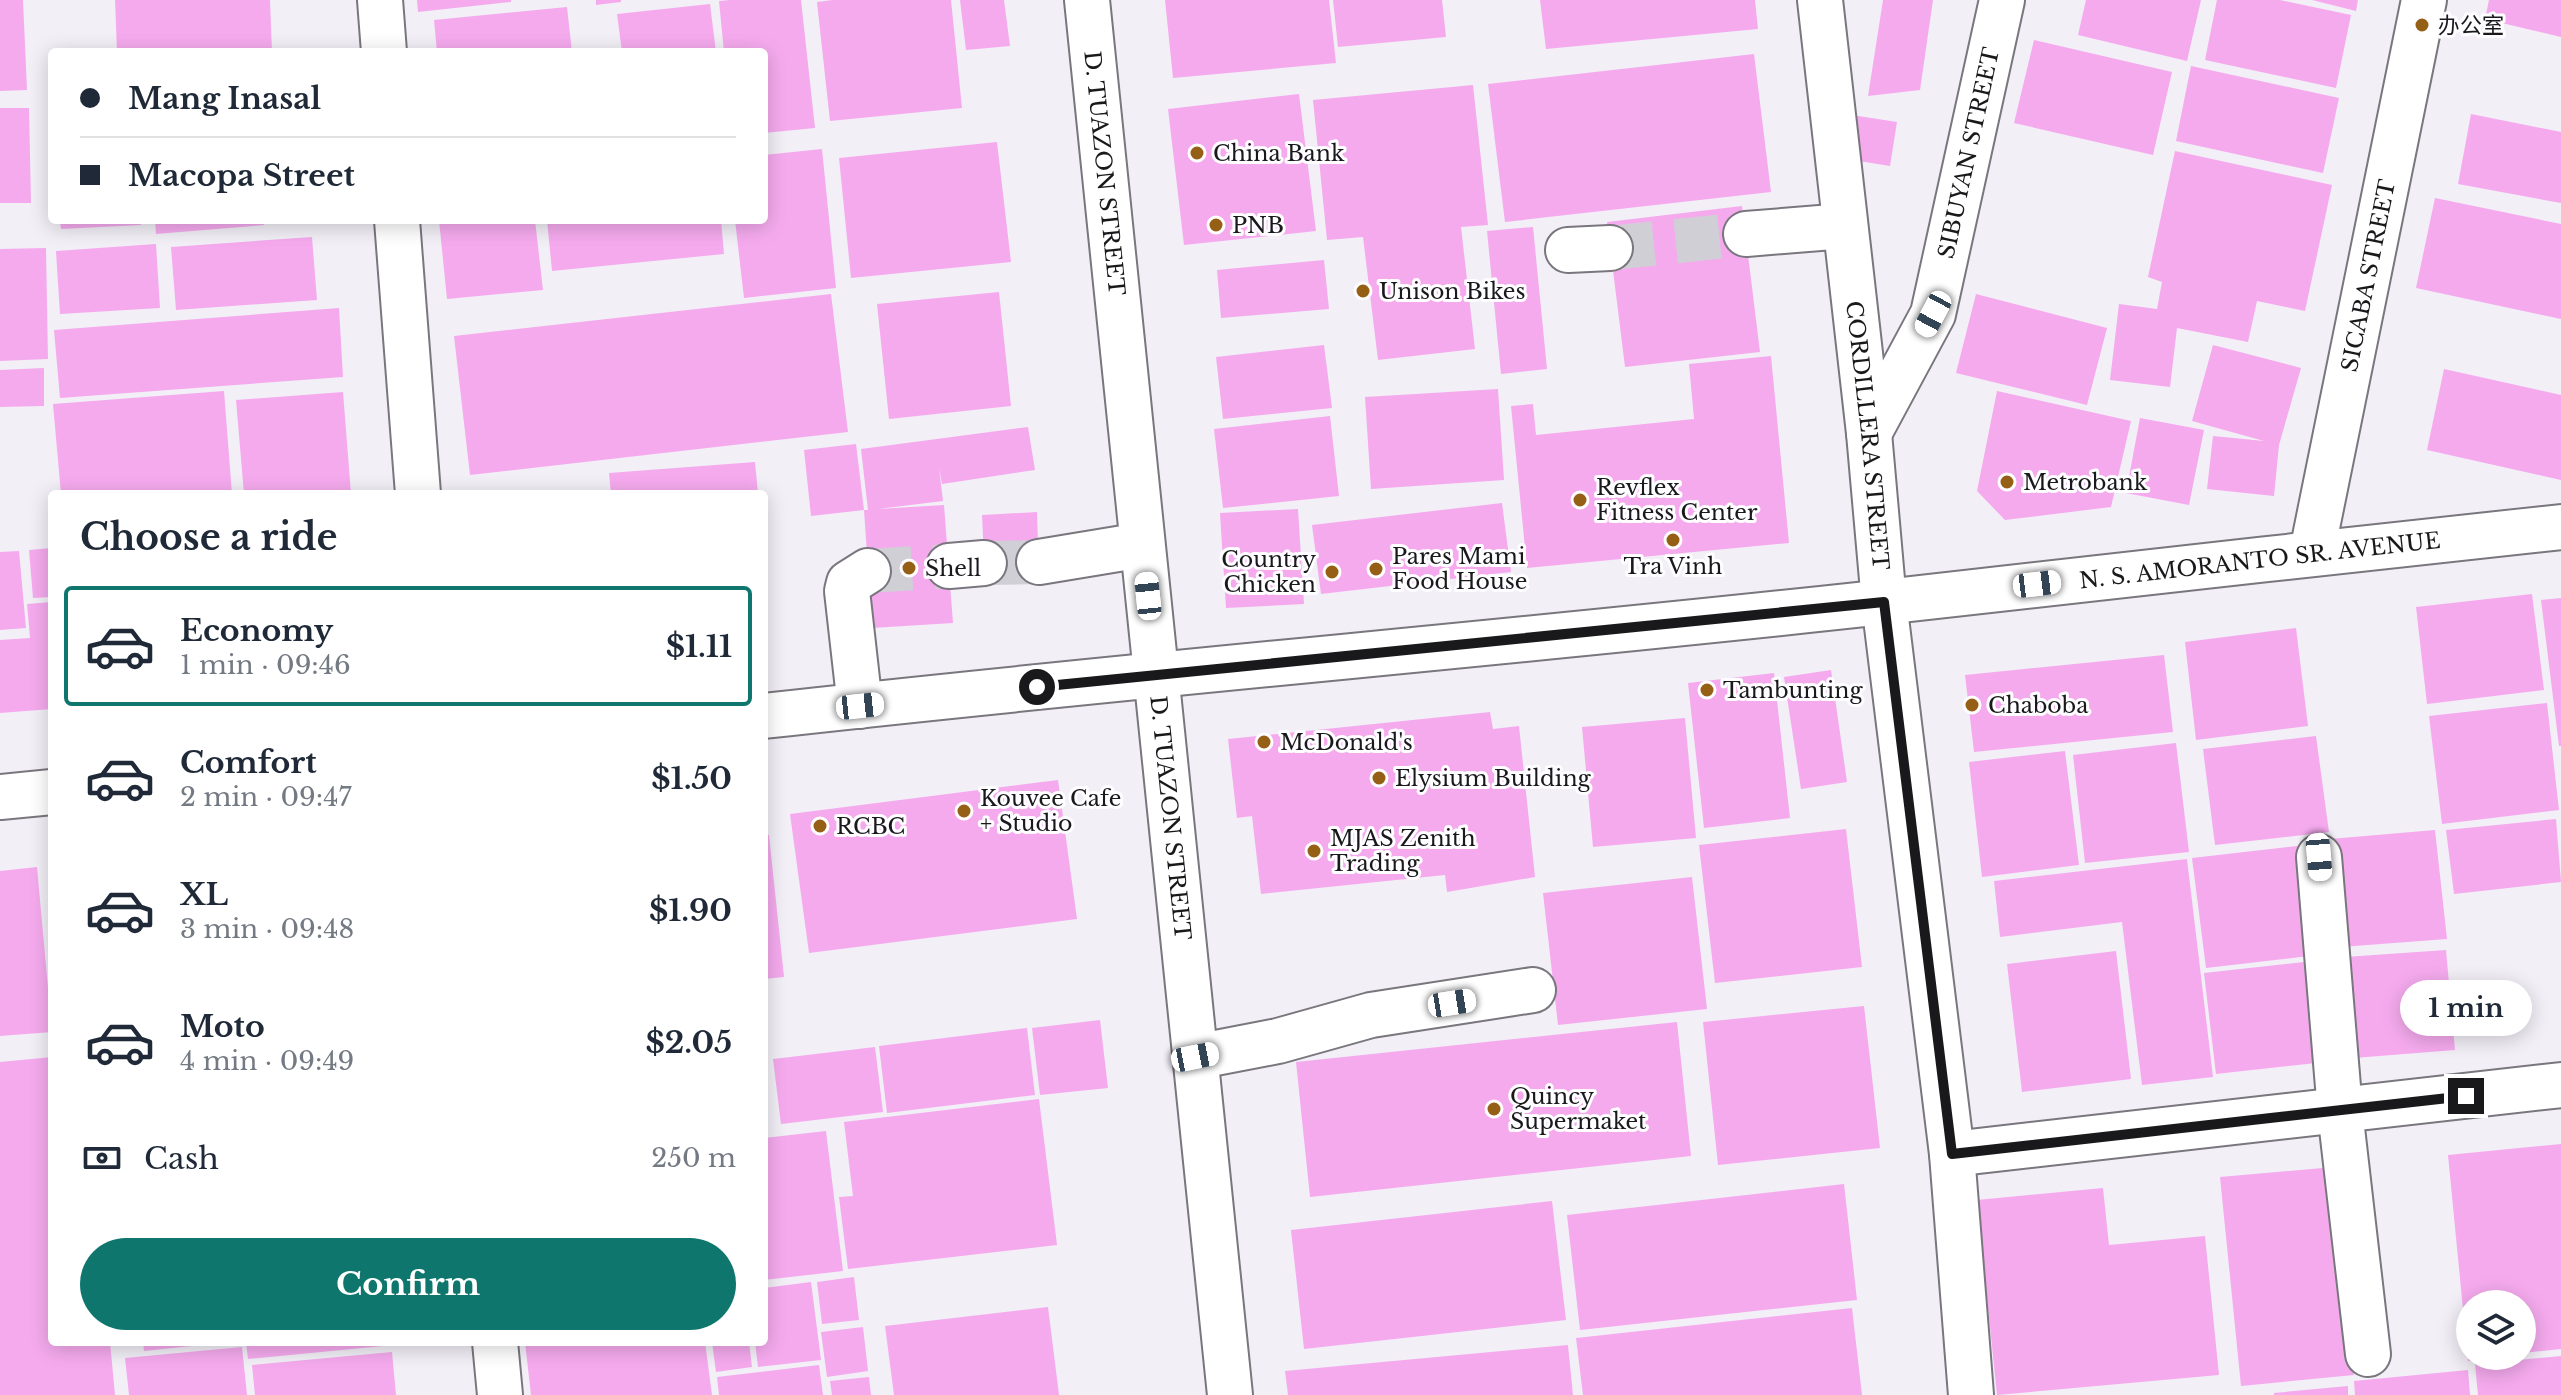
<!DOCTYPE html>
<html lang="en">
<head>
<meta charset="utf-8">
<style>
  body { margin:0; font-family:"Libre Baskerville","Noto Sans SC",serif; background:#f2f2f3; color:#1f2937; height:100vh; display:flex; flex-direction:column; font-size:30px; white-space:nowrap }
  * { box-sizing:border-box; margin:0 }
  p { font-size:26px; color:#747a83 }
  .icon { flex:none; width:44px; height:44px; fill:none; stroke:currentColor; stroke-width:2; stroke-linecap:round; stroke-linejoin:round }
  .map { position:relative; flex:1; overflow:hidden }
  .drawer { position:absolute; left:48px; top:490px; width:720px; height:856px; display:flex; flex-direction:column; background:#fff; border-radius:8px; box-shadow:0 4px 20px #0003 }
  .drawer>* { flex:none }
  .hud { position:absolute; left:48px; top:48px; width:720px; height:176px; border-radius:8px; box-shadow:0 4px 20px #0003; display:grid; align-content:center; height:176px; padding:0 32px; background:#fff }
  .controls { position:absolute; left:2456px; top:1290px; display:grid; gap:16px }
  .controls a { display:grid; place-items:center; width:80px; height:80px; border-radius:50%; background:#fff; box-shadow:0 4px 20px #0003; font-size:40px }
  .end { position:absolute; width:36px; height:36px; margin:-18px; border:10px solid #19181b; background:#fff; box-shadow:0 0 0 4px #fff }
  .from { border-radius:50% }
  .bubble { position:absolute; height:56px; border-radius:28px; background:#fff; box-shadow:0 4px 20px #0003; font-size:26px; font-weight:800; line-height:56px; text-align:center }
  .car { position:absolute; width:24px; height:48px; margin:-24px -12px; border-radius:10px; box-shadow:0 0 6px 2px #0007; background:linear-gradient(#fff 24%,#345 0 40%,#fff 0 76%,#345 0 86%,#fff 0) }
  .hud b { display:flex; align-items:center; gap:28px; height:76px; font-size:30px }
  .hud b+b { border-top:2px solid #e0e1e3 }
  .hud i { width:20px; height:20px; background:#1f2937 }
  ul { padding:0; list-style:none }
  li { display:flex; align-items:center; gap:24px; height:120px; margin:0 16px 12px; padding:0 16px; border:4px solid transparent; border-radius:8px }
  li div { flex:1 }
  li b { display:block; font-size:30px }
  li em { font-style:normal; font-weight:800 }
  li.on { border-color:#0f766e }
  li>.icon { width:72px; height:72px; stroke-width:1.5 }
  h2 { padding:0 32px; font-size:36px; line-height:96px }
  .pay { display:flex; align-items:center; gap:20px; height:88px; padding:0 32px; font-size:30px }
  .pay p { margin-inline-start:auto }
  .action { display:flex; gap:16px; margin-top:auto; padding:16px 32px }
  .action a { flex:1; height:92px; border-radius:48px; background:#0f766e; color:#fff; font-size:32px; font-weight:800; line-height:92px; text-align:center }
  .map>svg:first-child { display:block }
  .building { fill:#f5aaee }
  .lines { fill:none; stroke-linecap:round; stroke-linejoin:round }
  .minor-tunnel { stroke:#d1cfd6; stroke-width:44; stroke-dasharray:44 22; stroke-linecap:butt }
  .minor-casing { stroke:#79767d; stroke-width:48 }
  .minor { stroke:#fff; stroke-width:44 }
  .route { stroke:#19181b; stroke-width:10 }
  .poi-dot { fill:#956016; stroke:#fefdff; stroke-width:3 }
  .labels { text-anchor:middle; stroke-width:6; stroke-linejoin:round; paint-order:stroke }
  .poi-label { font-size:22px; fill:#19181b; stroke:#fefdff; text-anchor:start }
  .street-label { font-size:22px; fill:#19181b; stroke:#fefdff }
</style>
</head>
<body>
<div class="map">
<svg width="2561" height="1395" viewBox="0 0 2561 1395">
  <rect width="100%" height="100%" fill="#f2eff7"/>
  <g class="building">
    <path d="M0 0H23L27 90 0 91Z"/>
    <path d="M115 0H270L272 52H117Z"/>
    <path d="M417 0H511V2L418 12Z"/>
    <path d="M596 0H621V2L596 5Z"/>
    <path d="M730 0H801L815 128 764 133V52H724L719 1Z"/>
    <path d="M832 0H951L962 108 830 121 817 2Z"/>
    <path d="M960 0H1004L1010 46 966 50Z"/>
    <path d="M1165 0H1329L1336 63 1173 78Z"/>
    <path d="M1333 0H1442L1446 37 1338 47Z"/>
    <path d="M1540 0H1755L1758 29 1546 49Z"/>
    <path d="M1883 0H1933L1920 90 1868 96Z"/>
    <path d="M2086 0H2201L2187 61 2078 35Z"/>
    <path d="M2217 0H2280L2351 15 2336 88 2205 60Z"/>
    <path d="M2312 0H2358L2356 11Z"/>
    <path d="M2489 0H2561V37L2485 19Z"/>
    <path d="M710 4 716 52H622L617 14Z"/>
    <path d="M567 7 572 52H437L434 20Z"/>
    <path d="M2034 40 2172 72 2153 155 2014 123Z"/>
    <path d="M1754 54 1771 192 1505 222 1488 84Z"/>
    <path d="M2191 66 2339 98 2323 173 2176 141Z"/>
    <path d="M1473 85 1488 225 1461 227 1475 349 1378 360 1363 237 1327 240 1313 100Z"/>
    <path d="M1299 94 1316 231 1184 245 1168 109Z"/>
    <path d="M0 108H29L31 203H0Z"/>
    <path d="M2471 114 2561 132V203L2458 184Z"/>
    <path d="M1852 115 1897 122 1890 166 1846 159Z"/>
    <path d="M997 142 1011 262 851 278 839 158Z"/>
    <path d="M822 149 836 288 744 298 735 220H764V155Z"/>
    <path d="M2175 151 2332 185 2305 311 2257 301 2248 342 2177 328 2170 387 2110 380 2119 304 2157 309 2162 282 2148 277Z"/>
    <path d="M2435 198 2561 224V319L2416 288Z"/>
    <path d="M1742 206 1760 352 1625 367 1607 222Z"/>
    <path d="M60 220H140L141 225 61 229Z"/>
    <path d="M155 220H263L264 225 156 234Z"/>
    <path d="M439 220H535L543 290 447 299Z"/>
    <path d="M547 220H721L724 254 552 271Z"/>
    <path d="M1533 227 1547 369 1501 374 1487 231Z"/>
    <path d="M312 237 317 300 176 310 171 247Z"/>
    <path d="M156 244 160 308 60 314 56 251Z"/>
    <path d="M46 248 48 359 0 361V249Z"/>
    <path d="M1324 260 1329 309 1221 318 1217 270Z"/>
    <path d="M999 292 1011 406 889 419 877 304Z"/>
    <path d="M831 294 848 432 470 475 454 336Z"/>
    <path d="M1976 294 2107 328 2087 405 1956 373Z"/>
    <path d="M339 308 343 377 60 398 54 330Z"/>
    <path d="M1324 345 1332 408 1223 419 1216 357Z"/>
    <path d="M2213 345 2301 368 2279 445 2274 496 2207 489 2213 436 2264 441 2192 421Z"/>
    <path d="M1771 356 1789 543 1527 568 1511 406 1533 404 1536 435 1694 419 1689 364Z"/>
    <path d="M44 368V406L0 407V370Z"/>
    <path d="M2444 369 2561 395V480L2427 450Z"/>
    <path d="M1498 389 1504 480 1371 489 1365 397Z"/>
    <path d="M224 391 232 494H61L53 404Z"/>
    <path d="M1997 391 2131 421 2111 507 2005 520 1977 491Z"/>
    <path d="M343 392 351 494H244L236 400Z"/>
    <path d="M1330 416 1339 496 1223 508 1214 429Z"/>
    <path d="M2140 418 2204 430 2189 505 2126 493Z"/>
    <path d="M1028 427 1035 470 942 484 939 468 943 501 878 509 944 505 953 623 872 628 864 510H868L861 449Z"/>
    <path d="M856 444 864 510 811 516 804 450Z"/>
    <path d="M755 462 758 494H611L609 473Z"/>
    <path d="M1502 503 1511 572 1321 594 1312 525Z"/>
    <path d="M1298 509 1304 604 1226 608 1220 513Z"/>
    <path d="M1037 512 1039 576 985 578 982 515Z"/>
    <path d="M52 548V597L33 598 29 550Z"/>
    <path d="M19 551 26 628 0 630V552Z"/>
    <path d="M2532 594 2544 690 2427 704 2416 607Z"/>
    <path d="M2561 598V746H2559L2541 600Z"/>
    <path d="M52 602V709L0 713V640L30 638 27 604Z"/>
    <path d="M2296 628 2308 726 2196 740 2185 642Z"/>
    <path d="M2164 655 2173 732 1974 752 1965 675Z"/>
    <path d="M1831 670 1847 782 1801 789 1784 677Z"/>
    <path d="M1774 673 1790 818 1704 828 1688 683Z"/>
    <path d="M2547 703 2559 810 2442 824 2429 716Z"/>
    <path d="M1490 712 1493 729 1519 726 1535 877 1447 892 1445 875 1261 894 1252 816 1237 818 1228 739Z"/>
    <path d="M1685 718 1696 838 1593 847 1582 727Z"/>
    <path d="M2316 736 2329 832 2215 845 2203 749Z"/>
    <path d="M2176 743 2189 852 2085 863 2073 755Z"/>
    <path d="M2065 751 2079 865 1982 877 1969 762Z"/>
    <path d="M1058 780 1077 919 809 953 790 814Z"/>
    <path d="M2556 819 2561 882 2454 894 2446 830Z"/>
    <path d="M1846 829 1862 967 1715 983 1699 845Z"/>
    <path d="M2435 830 2447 939 2341 947 2330 839Z"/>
    <path d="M764 835H769L784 977 764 979Z"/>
    <path d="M2305 845 2318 955 2206 968 2192 858Z"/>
    <path d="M2187 859 2213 1077 2142 1085 2122 922 2000 937 1994 881Z"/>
    <path d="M37 867 52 1032 0 1036V871Z"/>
    <path d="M1692 877 1707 1009 1558 1025 1543 893Z"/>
    <path d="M2446 950 2455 1050 2354 1058 2345 957Z"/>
    <path d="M2116 951 2131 1079 2022 1092 2007 964Z"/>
    <path d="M2304 962 2316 1063 2216 1074 2204 973Z"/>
    <path d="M1864 1006 1880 1148 1718 1165 1703 1022Z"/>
    <path d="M1100 1020 1108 1088 1040 1095 1032 1028Z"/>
    <path d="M1677 1022 1691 1156 1310 1197 1296 1062Z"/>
    <path d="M1027 1028 1035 1095 887 1113 879 1046Z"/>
    <path d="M875 1047 883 1112 781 1124 773 1059Z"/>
    <path d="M52 1057V1342H110L115 1395H0V1062Z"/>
    <path d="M1039 1099 1057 1245 848 1269 839 1197 853 1196 844 1122Z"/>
    <path d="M826 1131 843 1271 764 1280V1138Z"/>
    <path d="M2561 1144V1349L2522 1353V1304H2470V1361H2468L2448 1155Z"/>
    <path d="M2334 1167 2354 1375 2241 1386 2220 1177Z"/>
    <path d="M1844 1184 1857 1300 1580 1330 1567 1215Z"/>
    <path d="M2103 1188 2109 1245 2205 1236 2219 1375 1997 1395 1977 1200Z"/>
    <path d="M1552 1201 1566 1320 1304 1349 1291 1230Z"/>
    <path d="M854 1277 859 1320 822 1324 817 1282Z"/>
    <path d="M811 1282 821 1360 758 1367 755 1342H764V1288Z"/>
    <path d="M1048 1307 1059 1395H894L885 1326Z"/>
    <path d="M1852 1308 1862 1395H1583L1576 1338Z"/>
    <path d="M863 1327 868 1371 827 1377 821 1332Z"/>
    <path d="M143 1342H211V1344L144 1351Z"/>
    <path d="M246 1342H383V1346L248 1359Z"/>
    <path d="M525 1342H705L712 1395H531Z"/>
    <path d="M712 1342H749L752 1367 716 1372Z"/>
    <path d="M1568 1345 1573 1395H1288L1285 1371Z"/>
    <path d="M242 1347 247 1395H129L125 1358Z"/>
    <path d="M392 1352 396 1395H255L252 1365Z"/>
    <path d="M2561 1356V1395H2478L2475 1364Z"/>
    <path d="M819 1365 823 1395H719L717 1377Z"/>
    <path d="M2468 1370 2470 1395H2355L2354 1381Z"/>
    <path d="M869 1377 871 1395H832L830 1381Z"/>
    <path d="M2348 1386V1395H2274V1393Z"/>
  </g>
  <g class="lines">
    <g class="minor-tunnel">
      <path d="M1610 248 1746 234"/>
      <path d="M984 563 1039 562"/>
      <path d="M868 571 949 566"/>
    </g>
    <g class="minor-casing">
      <g id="minor">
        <path d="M380 0 384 52"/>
        <path id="s1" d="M1087 0 1230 1395"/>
        <path id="s2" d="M1820 0 1869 433 1884 602 1952 1154 1971 1395"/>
        <path d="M397 220 418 494"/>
        <path d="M1746 234 1845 226"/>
        <path d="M1568 250 1610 248"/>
        <path id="s3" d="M1869 433 1933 314 2002 0"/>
        <path id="s4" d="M2312 552 2424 0"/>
        <path d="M1039 562 1142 545"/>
        <path d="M949 566 984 563"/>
        <path d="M860 706 847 591 849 583 868 571"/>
        <path id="s5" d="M764 716C1137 674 1511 643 1884 602 2110 578 2335 550 2561 527"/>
        <path d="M0 797 52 792"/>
        <path d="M2319 857 2340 1111 2368 1354"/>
        <path d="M1195 1057 1278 1041 1371 1015 1533 990"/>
        <path d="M1952 1154 2561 1085"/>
        <path d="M495 1342 500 1395"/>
      </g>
    </g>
    <use href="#minor" class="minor"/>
  </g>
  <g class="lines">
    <path class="route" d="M1037 687 1884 602 1952 1154 2466 1096"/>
  </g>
  <g class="poi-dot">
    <circle cx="2422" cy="25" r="8"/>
    <circle cx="1197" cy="153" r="8"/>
    <circle cx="1216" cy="225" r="8"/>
    <circle cx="1363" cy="291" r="8"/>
    <circle cx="2007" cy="482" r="8"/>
    <circle cx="1580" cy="500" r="8"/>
    <circle cx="1673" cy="540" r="8"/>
    <circle cx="909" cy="568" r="8"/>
    <circle cx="1376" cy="569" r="8"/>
    <circle cx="1332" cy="572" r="8"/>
    <circle cx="1707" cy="690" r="8"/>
    <circle cx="1972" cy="705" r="8"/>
    <circle cx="1264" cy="742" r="8"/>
    <circle cx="1379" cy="778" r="8"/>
    <circle cx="964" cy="811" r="8"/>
    <circle cx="820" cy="826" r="8"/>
    <circle cx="1314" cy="851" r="8"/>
    <circle cx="1494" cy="1109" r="8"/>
  </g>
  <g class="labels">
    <g class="poi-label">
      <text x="2438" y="33">办公室</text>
      <text x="1213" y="161">China Bank</text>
      <text x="1232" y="233">PNB</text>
      <text x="1379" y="299">Unison Bikes</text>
      <text x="2023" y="490">Metrobank</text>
      <text x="1596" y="495">Revflex<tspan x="1596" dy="25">Fitness Center</tspan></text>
      <text x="1392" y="564">Pares Mami<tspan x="1392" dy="25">Food House</tspan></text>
      <text x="1316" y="567" text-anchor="end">Country<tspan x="1316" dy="25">Chicken</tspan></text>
      <text x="1673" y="574" text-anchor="middle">Tra Vinh</text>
      <text x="925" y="576">Shell</text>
      <text x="1723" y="698">Tambunting</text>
      <text x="1988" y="713">Chaboba</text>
      <text x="1280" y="750">McDonald's</text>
      <text x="1395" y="786">Elysium Building</text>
      <text x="980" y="806">Kouvee Cafe<tspan x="980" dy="25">+ Studio</tspan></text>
      <text x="836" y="834">RCBC</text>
      <text x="1330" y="846">MJAS Zenith<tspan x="1330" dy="25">Trading</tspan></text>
      <text x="1510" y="1104">Quincy<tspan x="1510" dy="25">Supermaket</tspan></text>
    </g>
    <g class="street-label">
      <text dy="8" stroke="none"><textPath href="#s3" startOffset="300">SIBUYAN STREET</textPath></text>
      <text dy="8" stroke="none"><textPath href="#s1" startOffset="174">D. TUAZON STREET</textPath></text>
      <text dy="8" stroke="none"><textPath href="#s4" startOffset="282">SICABA STREET</textPath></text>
      <text dy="8" stroke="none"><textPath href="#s2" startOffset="438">CORDILLERA STREET</textPath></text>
      <text dy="8" stroke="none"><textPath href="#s5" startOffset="1504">N. S. AMORANTO SR. AVENUE</textPath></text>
      <text dy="8" stroke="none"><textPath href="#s1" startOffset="822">D. TUAZON STREET</textPath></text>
    </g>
  </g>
</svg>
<div class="controls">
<a><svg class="icon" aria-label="layers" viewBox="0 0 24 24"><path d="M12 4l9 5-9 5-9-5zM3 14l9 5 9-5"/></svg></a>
</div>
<i class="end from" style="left:1037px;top:687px"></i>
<i class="end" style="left:2466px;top:1096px"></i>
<div class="bubble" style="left:2400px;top:980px;width:132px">1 min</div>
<i class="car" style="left:1933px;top:314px;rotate:208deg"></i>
<i class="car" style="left:2037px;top:584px;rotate:83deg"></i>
<i class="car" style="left:1148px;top:596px;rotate:354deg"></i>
<i class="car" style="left:860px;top:706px;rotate:84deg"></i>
<i class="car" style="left:2319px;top:857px;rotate:175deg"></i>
<i class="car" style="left:1452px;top:1003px;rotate:81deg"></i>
<i class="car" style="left:1195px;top:1057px;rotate:79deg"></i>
<div class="hud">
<b><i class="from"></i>Mang Inasal</b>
<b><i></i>Macopa Street</b>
</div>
<section class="drawer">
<h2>Choose a ride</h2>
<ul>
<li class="on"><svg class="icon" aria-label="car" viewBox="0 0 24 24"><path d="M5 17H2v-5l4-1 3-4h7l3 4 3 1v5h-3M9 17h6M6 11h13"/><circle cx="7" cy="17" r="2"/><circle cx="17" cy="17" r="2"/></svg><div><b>Economy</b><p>1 min · 09:46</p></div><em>$1.11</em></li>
<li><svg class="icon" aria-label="car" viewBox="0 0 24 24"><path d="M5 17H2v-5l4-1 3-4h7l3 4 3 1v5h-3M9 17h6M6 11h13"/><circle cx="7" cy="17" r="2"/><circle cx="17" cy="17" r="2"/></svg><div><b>Comfort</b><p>2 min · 09:47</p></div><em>$1.50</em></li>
<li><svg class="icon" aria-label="car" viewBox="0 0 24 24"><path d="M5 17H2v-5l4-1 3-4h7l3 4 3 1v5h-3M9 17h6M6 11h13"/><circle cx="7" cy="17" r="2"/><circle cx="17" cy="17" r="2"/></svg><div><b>XL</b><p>3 min · 09:48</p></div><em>$1.90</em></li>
<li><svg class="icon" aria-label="car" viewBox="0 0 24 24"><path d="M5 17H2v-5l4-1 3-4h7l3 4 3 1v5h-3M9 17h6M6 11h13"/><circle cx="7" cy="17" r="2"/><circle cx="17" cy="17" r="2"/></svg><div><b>Moto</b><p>4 min · 09:49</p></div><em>$2.05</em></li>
</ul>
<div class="pay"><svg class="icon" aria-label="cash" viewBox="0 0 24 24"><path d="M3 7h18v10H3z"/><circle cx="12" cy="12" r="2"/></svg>Cash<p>250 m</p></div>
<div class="action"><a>Confirm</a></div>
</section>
</div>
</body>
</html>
